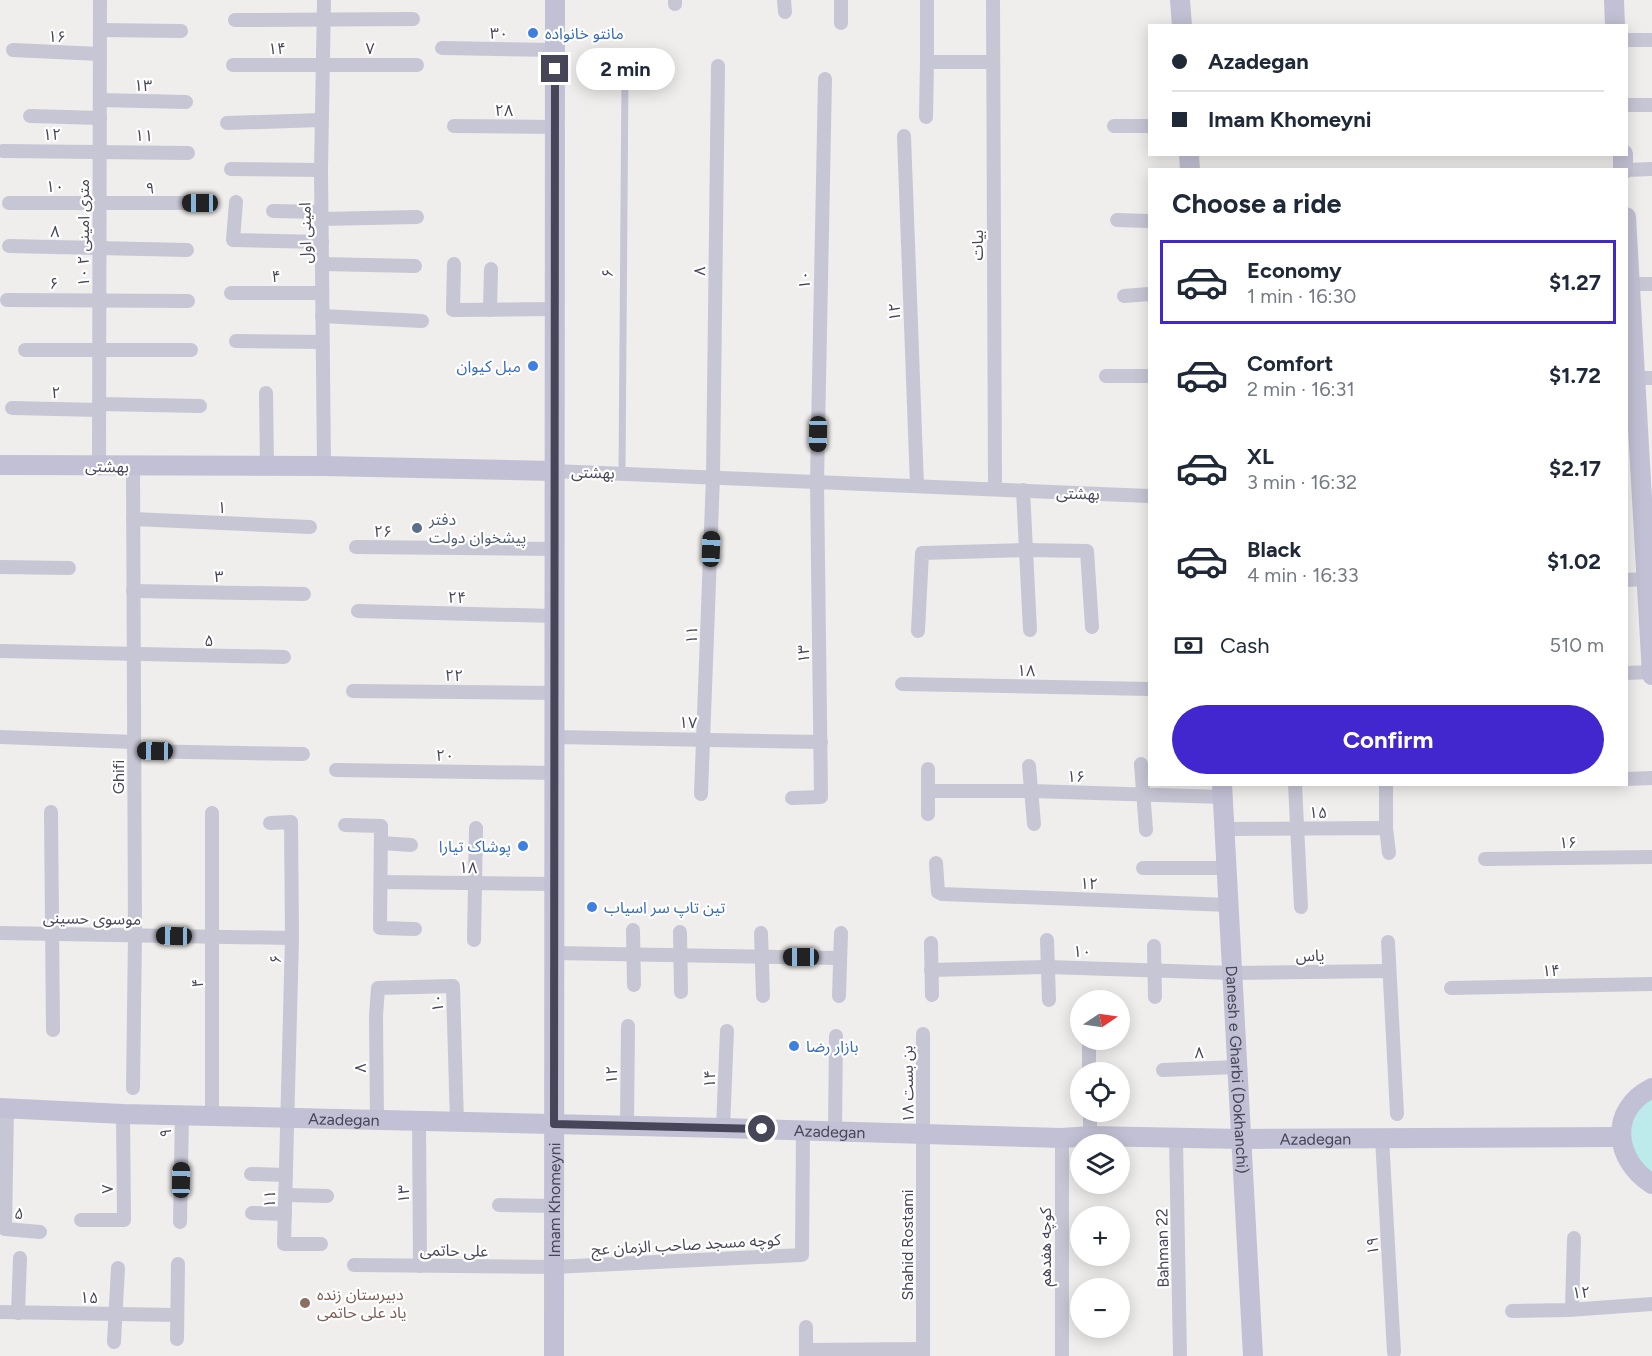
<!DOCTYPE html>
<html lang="en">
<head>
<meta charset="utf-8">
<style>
  body { margin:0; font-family:Figtree,"Noto Sans Arabic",sans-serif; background:#f6f6f7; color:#1f2937; height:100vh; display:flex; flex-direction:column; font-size:22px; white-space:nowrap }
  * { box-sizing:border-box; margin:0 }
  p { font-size:20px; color:#747a83 }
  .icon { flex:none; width:33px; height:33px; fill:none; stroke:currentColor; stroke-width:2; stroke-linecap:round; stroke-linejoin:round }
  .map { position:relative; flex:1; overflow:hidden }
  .panel { position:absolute; left:1148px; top:168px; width:480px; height:618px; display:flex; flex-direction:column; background:#fff; border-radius:0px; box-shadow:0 3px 15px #0003 }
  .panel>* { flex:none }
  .guide { position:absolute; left:1148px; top:24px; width:480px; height:132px; border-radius:0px; box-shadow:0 3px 15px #0003; display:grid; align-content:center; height:132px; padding:0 24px; background:#fff }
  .needle { width:39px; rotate:77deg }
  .buttons { position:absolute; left:1070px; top:990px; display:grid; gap:12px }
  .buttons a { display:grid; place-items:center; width:60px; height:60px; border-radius:50%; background:#fff; box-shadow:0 3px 15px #0003; font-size:30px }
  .end { position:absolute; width:27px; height:27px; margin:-14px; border:8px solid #474658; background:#fff; box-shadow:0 0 0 3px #fff }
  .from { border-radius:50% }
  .bubble { position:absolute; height:42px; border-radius:21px; background:#fff; box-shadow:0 3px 15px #0003; font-size:20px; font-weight:700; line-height:42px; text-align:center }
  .car { position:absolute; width:18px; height:36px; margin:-18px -9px; border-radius:8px; box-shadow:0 0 4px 2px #0007; background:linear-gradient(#222 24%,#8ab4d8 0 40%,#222 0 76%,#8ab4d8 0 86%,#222 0) }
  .guide b { display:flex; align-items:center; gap:21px; height:57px; font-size:22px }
  .guide b+b { border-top:2px solid #e0e1e3 }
  .guide i { width:15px; height:15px; background:#1f2937 }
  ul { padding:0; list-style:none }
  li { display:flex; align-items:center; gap:18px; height:84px; margin:0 12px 9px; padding:0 12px; border:3px solid transparent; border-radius:0px }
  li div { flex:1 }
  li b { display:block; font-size:22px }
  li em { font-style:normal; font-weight:700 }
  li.current { border-color:#4327ce }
  li>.icon { width:54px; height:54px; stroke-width:1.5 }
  h2 { padding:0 24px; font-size:27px; line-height:72px }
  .pay { display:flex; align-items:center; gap:15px; height:66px; padding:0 24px; font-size:22px }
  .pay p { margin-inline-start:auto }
  .action { display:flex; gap:12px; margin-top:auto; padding:12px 24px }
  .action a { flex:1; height:69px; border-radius:36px; background:#4327ce; color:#fff; font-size:24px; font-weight:700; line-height:69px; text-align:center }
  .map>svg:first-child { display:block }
  .green { fill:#bdeaea }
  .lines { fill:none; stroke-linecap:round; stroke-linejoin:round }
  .lane { stroke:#c7c6d5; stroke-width:7 }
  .street { stroke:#c7c6d5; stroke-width:14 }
  .secondary { stroke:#c2c0d4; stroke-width:20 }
  .route { stroke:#474658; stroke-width:8 }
  .shop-dot { fill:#3f7fe0; stroke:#fff; stroke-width:2 }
  .service-dot { fill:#5c6f8a; stroke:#fff; stroke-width:2 }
  .education-dot { fill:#8d6e63; stroke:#fff; stroke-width:2 }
  .labels { text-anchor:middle; stroke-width:4.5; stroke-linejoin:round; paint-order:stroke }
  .street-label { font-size:16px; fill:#474658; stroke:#fff }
  .shop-label { font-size:16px; fill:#366cbe; stroke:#fff; text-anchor:start }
  .service-label { font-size:16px; fill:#4e5e75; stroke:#fff; text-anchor:start }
  .education-label { font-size:16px; fill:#785e54; stroke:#fff; text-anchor:start }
</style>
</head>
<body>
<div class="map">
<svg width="1652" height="1356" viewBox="0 0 1652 1356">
  <rect width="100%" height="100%" fill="#efeeec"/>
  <path class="green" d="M1652 1098V1174L1649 1173C1644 1165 1635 1157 1633 1149 1626 1129 1636 1109 1652 1098Z"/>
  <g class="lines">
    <path class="lane" d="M622 473 625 74"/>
    <g class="street">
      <path d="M324 0 321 170 324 466"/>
      <path d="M784 0 785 12"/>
      <path d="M993 0 995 489"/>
      <path d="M675 4V0"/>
      <path d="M235 20 413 19"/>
      <path d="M841 23V0"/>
      <path d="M100 30 181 31"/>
      <path d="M1626 40H1652"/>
      <path d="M442 48 555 50"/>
      <path d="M13 50 100 54"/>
      <path d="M927 62V0"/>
      <path d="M233 65H417"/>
      <path d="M100 100 186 102"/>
      <path d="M1626 105H1652"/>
      <path d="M30 116 100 118"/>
      <path d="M926 117 927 62H993"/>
      <path d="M227 123 321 120"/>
      <path d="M454 126 555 127"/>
      <path d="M1114 126H1149"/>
      <path d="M904 136 917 486"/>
      <path d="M3 151 188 153"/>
      <path d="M231 169 321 170"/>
      <path d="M1626 170 1652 169"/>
      <path d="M236 202 233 240 322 242"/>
      <path d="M9 203H200"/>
      <path d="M273 211 321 212"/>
      <path d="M321 219 417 217"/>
      <path d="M1117 220 1149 221"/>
      <path d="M9 246 187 250"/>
      <path d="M322 264 415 266"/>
      <path d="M454 264 453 310 554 309"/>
      <path d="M1630 284H1652"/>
      <path d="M231 293H322"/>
      <path d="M1124 296 1149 294"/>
      <path d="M7 300 188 301"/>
      <path d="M490 310 491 269"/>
      <path d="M322 316 422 321"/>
      <path d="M236 341 322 342"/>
      <path d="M25 350H191"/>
      <path d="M1106 376H1149"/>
      <path d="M1635 378H1652"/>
      <path d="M266 393 267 466"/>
      <path d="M99 404 200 406"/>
      <path d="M12 408 99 410"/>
      <path d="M99 465 100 0"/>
      <path d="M133 466 135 935 133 1088"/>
      <path d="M554 471 1149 496"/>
      <path d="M1023 490 1030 630"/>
      <path d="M133 519 310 527"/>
      <path d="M356 547 554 549"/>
      <path d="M0 567 69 568"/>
      <path d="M1626 580 1646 579"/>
      <path d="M133 591 304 594"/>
      <path d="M358 611 554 616"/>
      <path d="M918 631 922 553 1026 550 1087 551 1092 627"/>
      <path d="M0 651 284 657"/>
      <path d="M1626 673 1652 672"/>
      <path d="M902 684 1149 689"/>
      <path d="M353 691 555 693"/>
      <path d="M0 737 134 742"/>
      <path d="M555 737 821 742"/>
      <path d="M134 751 303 754"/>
      <path d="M1141 764 1146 830"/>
      <path d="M1029 766 1034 824"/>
      <path d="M336 770 554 773"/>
      <path d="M1626 779 1652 778"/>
      <path d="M1295 784 1301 907"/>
      <path d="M1386 784V828"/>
      <path d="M929 791H1031L1222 797"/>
      <path d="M701 794 713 477 718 66"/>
      <path d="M792 798 821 797 817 482 825 79"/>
      <path d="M51 812 53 1030"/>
      <path d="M928 814V769"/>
      <path d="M270 823 291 822 292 938 284 1244H321"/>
      <path d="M345 825 381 826 380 928 415 929"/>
      <path d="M1225 829 1386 828 1389 853"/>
      <path d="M381 843 411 845"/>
      <path d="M1485 859 1652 857"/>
      <path d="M936 863 938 892 942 894 1229 905"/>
      <path d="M1143 868H1226"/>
      <path d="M381 882 554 884"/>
      <path d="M633 930 634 985"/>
      <path d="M680 932 681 992"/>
      <path d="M0 933 292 938"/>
      <path d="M761 933 763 996"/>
      <path d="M474 940 476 828"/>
      <path d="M1047 940 1049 1000"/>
      <path d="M1388 942 1397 1114"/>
      <path d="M931 943 932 995"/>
      <path d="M1154 946 1155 997"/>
      <path d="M554 953 840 958"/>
      <path d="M931 970 1047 967 1232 973 1389 971"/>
      <path d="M1451 988 1652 984"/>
      <path d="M839 996 841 933"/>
      <path d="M1089 1040V1072"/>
      <path d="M1163 1070 1237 1067"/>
      <path d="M7 1108 5 1229 40 1232"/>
      <path d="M1090 1112V1136"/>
      <path d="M212 1116V813"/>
      <path d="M377 1120 376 1016 378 988 453 986 457 1123"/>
      <path d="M419 1121 420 1266"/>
      <path d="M627 1125 628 1026"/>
      <path d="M723 1128 727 1031"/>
      <path d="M835 1131 836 1036"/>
      <path d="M1176 1138 1180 1356"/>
      <path d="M1382 1138 1394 1352"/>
      <path d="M251 1174 286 1175"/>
      <path d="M286 1195 327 1196"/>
      <path d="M499 1205 554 1206"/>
      <path d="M252 1213 285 1214"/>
      <path d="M81 1220H124L123 1114"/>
      <path d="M180 1222 182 1115"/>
      <path d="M354 1265 554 1267 802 1255 803 1130"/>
      <path d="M1572 1309 1574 1238"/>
      <path d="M1512 1311 1569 1310 1652 1304"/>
      <path d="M0 1312 177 1315"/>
      <path d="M18 1313 20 1258"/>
      <path d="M806 1327V1356"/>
      <path d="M177 1339 178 1264"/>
      <path d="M114 1342 118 1268"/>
      <path d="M806 1350 923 1349"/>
      <path d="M923 1356V1034"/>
      <path d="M1062 1356V1138"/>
    </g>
    <g class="secondary">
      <path d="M1180 0 1182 26"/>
      <path d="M1614 0 1615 26"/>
      <path d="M1189 154 1190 170"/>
      <path d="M1623 154V170"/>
      <path d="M1626 217 1652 675"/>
      <path d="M0 465 324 466 554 471"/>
      <path id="s1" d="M1222 784 1253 1356"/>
      <path d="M1652 1088C1608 1110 1614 1160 1652 1184"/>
      <path id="s2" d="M0 1108 123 1114 723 1128 1062 1138 1090 1136 1241 1139 1621 1137"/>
      <path id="s3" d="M554 1356 555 0"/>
    </g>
  </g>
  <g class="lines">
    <path class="route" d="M555 69 554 1124 762 1129"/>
  </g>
  <g class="shop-dot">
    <circle cx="533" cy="33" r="6"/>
    <circle cx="533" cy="366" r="6"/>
    <circle cx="523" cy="846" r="6"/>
    <circle cx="592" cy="907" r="6"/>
    <circle cx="794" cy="1046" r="6"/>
  </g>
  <circle class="service-dot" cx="417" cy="528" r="6"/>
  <circle class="education-dot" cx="305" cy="1303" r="6"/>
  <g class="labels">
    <g class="street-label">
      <text transform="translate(499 33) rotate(1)" y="6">۳۰</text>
      <text transform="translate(57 36) rotate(2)" y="6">۱۶</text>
      <text transform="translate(277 48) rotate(-1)" y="6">۱۴</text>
      <text x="370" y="54">۷</text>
      <text transform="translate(143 85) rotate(1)" y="6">۱۳</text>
      <text x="504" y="116">۲۸</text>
      <text x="52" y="140">۱۲</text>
      <text transform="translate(144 135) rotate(1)" y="6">۱۱</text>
      <text x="55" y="192">۱۰</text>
      <text x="150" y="193">۹</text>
      <text transform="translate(55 231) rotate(2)" y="6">۸</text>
      <text transform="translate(83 233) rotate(-90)" y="6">۱۰ متری امینی ۲</text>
      <text transform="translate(305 233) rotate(-91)" y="6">امینی اول</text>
      <text transform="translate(977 245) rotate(-90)" y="6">بیات</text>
      <text transform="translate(699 271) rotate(-89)" y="6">۸</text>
      <text transform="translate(607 273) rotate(-89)" y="6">۶</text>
      <text x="276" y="282">۴</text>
      <text transform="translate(804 280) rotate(-89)" y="6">۱۰</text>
      <text x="54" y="289">۶</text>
      <text transform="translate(894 312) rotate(-92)" y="6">۱۲</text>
      <text transform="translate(56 392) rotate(1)" y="6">۲</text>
      <text transform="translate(107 466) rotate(1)" y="6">بهشتی</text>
      <text transform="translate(593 472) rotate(2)" y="6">بهشتی</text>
      <text transform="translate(1078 493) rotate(2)" y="6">بهشتی</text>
      <text transform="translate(222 507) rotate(3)" y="6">۱</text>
      <text transform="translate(383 531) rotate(1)" y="6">۲۶</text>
      <text transform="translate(219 576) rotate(1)" y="6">۳</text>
      <text transform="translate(457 597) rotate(1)" y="6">۲۴</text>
      <text transform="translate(691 635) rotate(-88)" y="6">۱۱</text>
      <text transform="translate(209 640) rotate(1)" y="6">۵</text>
      <text transform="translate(803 654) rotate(-91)" y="6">۱۳</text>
      <text transform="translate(1026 670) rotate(1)" y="6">۱۸</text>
      <text transform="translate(454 675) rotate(1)" y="6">۲۲</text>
      <text transform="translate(688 722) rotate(1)" y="6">۱۷</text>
      <text transform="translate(445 755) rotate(1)" y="6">۲۰</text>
      <text transform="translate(1076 776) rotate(1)" y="6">۱۶</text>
      <text transform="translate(118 777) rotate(-90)" y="6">Ghifi</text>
      <text x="1318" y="818">۱۵</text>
      <text transform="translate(1568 842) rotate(-1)" y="6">۱۶</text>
      <text transform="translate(468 867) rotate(1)" y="6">۱۸</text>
      <text transform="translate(1089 883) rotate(2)" y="6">۱۲</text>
      <text transform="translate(92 918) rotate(1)" y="6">موسوی حسینی</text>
      <text transform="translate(1082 951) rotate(1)" y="6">۱۰</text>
      <text transform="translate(1310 955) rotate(-1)" y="6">یاس</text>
      <text transform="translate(275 959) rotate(-89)" y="6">۶</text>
      <text transform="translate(1551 970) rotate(-1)" y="6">۱۴</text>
      <text transform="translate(197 983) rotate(-89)" y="6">۴</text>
      <text transform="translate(437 1003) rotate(-92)" y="6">۱۰</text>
      <text transform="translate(1199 1052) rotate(-2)" y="6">۸</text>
      <text transform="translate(360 1068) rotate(-91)" y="6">۸</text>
      <text dy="6" stroke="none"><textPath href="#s1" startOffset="286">Danesh e Gharbi (Dokhanchi)</textPath></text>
      <text transform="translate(611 1075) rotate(-89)" y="6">۱۲</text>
      <text transform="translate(709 1079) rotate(-88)" y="6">۱۴</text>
      <text transform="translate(907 1084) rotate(-91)" y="6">بن بست ۱۸</text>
      <text dy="6" stroke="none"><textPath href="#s2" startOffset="344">Azadegan</textPath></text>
      <text dy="6" stroke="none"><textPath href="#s2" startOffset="830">Azadegan</textPath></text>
      <text transform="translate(165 1133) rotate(-89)" y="6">۹</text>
      <text dy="6" stroke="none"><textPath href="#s2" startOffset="1316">Azadegan</textPath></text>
      <text transform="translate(107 1189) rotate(-91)" y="6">۷</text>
      <text transform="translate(403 1194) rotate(-90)" y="6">۱۳</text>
      <text transform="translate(269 1199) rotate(-88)" y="6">۱۱</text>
      <text dy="6" stroke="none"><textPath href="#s3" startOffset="156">Imam Khomeyni</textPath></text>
      <text transform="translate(19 1213) rotate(8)" y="6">۵</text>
      <text transform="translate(686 1244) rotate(-3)" y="6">کوچه مسجد صاحب الزمان عج</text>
      <text transform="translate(907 1245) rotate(-90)" y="6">Shahid Rostami</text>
      <text transform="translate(1372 1246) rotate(-93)" y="6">۱۹</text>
      <text transform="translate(1045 1247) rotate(-90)" y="6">کوچه هفدهم</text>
      <text transform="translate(1162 1248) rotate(-91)" y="6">Bahman 22</text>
      <text transform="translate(454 1250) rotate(1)" y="6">علی حاتمی</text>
      <text transform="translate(1581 1292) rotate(-4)" y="6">۱۲</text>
      <text transform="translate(89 1297) rotate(1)" y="6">۱۵</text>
    </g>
    <g class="shop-label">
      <text x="545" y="39">مانتو خانواده</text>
      <text x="521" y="372" text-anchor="end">مبل کیوان</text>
      <text x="511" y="852" text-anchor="end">پوشاک تیارا</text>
      <text x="604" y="913">تین تاپ سر اسیاب</text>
      <text x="806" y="1052">بازار رضا</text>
    </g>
    <g class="service-label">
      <text x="429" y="525">دفتر<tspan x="429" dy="18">پیشخوان دولت</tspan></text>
    </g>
    <g class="education-label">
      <text x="317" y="1300">دبیرستان زنده<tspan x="317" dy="18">یاد علی حاتمی</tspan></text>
    </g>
  </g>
</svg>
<div class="buttons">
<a><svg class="needle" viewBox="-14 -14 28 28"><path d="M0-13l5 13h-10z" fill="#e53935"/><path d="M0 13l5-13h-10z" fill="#747a83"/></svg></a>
<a><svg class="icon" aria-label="locate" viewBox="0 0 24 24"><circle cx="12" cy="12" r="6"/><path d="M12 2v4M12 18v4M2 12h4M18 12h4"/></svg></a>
<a><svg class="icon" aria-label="layers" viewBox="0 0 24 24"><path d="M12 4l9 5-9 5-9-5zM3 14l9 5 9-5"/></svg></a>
<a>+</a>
<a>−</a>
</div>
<i class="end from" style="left:762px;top:1129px"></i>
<i class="end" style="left:555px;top:69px"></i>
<div class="bubble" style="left:576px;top:48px;width:99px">2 min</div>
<i class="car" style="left:200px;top:203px;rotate:270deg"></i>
<i class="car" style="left:818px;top:434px;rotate:181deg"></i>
<i class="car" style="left:711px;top:549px;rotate:2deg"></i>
<i class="car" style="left:155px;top:751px;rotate:271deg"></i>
<i class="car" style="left:174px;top:936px;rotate:271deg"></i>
<i class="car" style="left:801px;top:957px;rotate:270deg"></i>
<i class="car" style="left:181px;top:1180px;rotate:1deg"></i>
<div class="guide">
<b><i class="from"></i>Azadegan</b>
<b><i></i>Imam Khomeyni</b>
</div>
<section class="panel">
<h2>Choose a ride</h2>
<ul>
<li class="current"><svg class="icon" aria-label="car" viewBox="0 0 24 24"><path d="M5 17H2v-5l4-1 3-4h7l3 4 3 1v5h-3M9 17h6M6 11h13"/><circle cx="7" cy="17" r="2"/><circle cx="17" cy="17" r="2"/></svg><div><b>Economy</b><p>1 min · 16:30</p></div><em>$1.27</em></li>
<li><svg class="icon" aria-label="car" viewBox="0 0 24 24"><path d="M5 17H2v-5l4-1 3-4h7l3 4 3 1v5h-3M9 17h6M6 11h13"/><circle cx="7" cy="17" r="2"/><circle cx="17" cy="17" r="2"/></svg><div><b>Comfort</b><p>2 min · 16:31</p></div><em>$1.72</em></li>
<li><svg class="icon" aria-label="car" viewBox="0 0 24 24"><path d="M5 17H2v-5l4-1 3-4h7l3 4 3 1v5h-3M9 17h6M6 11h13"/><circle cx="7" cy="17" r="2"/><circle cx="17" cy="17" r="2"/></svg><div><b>XL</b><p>3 min · 16:32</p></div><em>$2.17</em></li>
<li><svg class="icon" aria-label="car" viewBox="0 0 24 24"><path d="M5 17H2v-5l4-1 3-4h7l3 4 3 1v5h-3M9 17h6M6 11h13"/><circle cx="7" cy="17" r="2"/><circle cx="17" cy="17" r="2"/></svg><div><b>Black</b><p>4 min · 16:33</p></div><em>$1.02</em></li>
</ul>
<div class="pay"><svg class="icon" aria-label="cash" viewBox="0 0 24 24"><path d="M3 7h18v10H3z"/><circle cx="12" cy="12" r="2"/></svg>Cash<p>510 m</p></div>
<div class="action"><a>Confirm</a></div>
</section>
</div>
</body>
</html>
